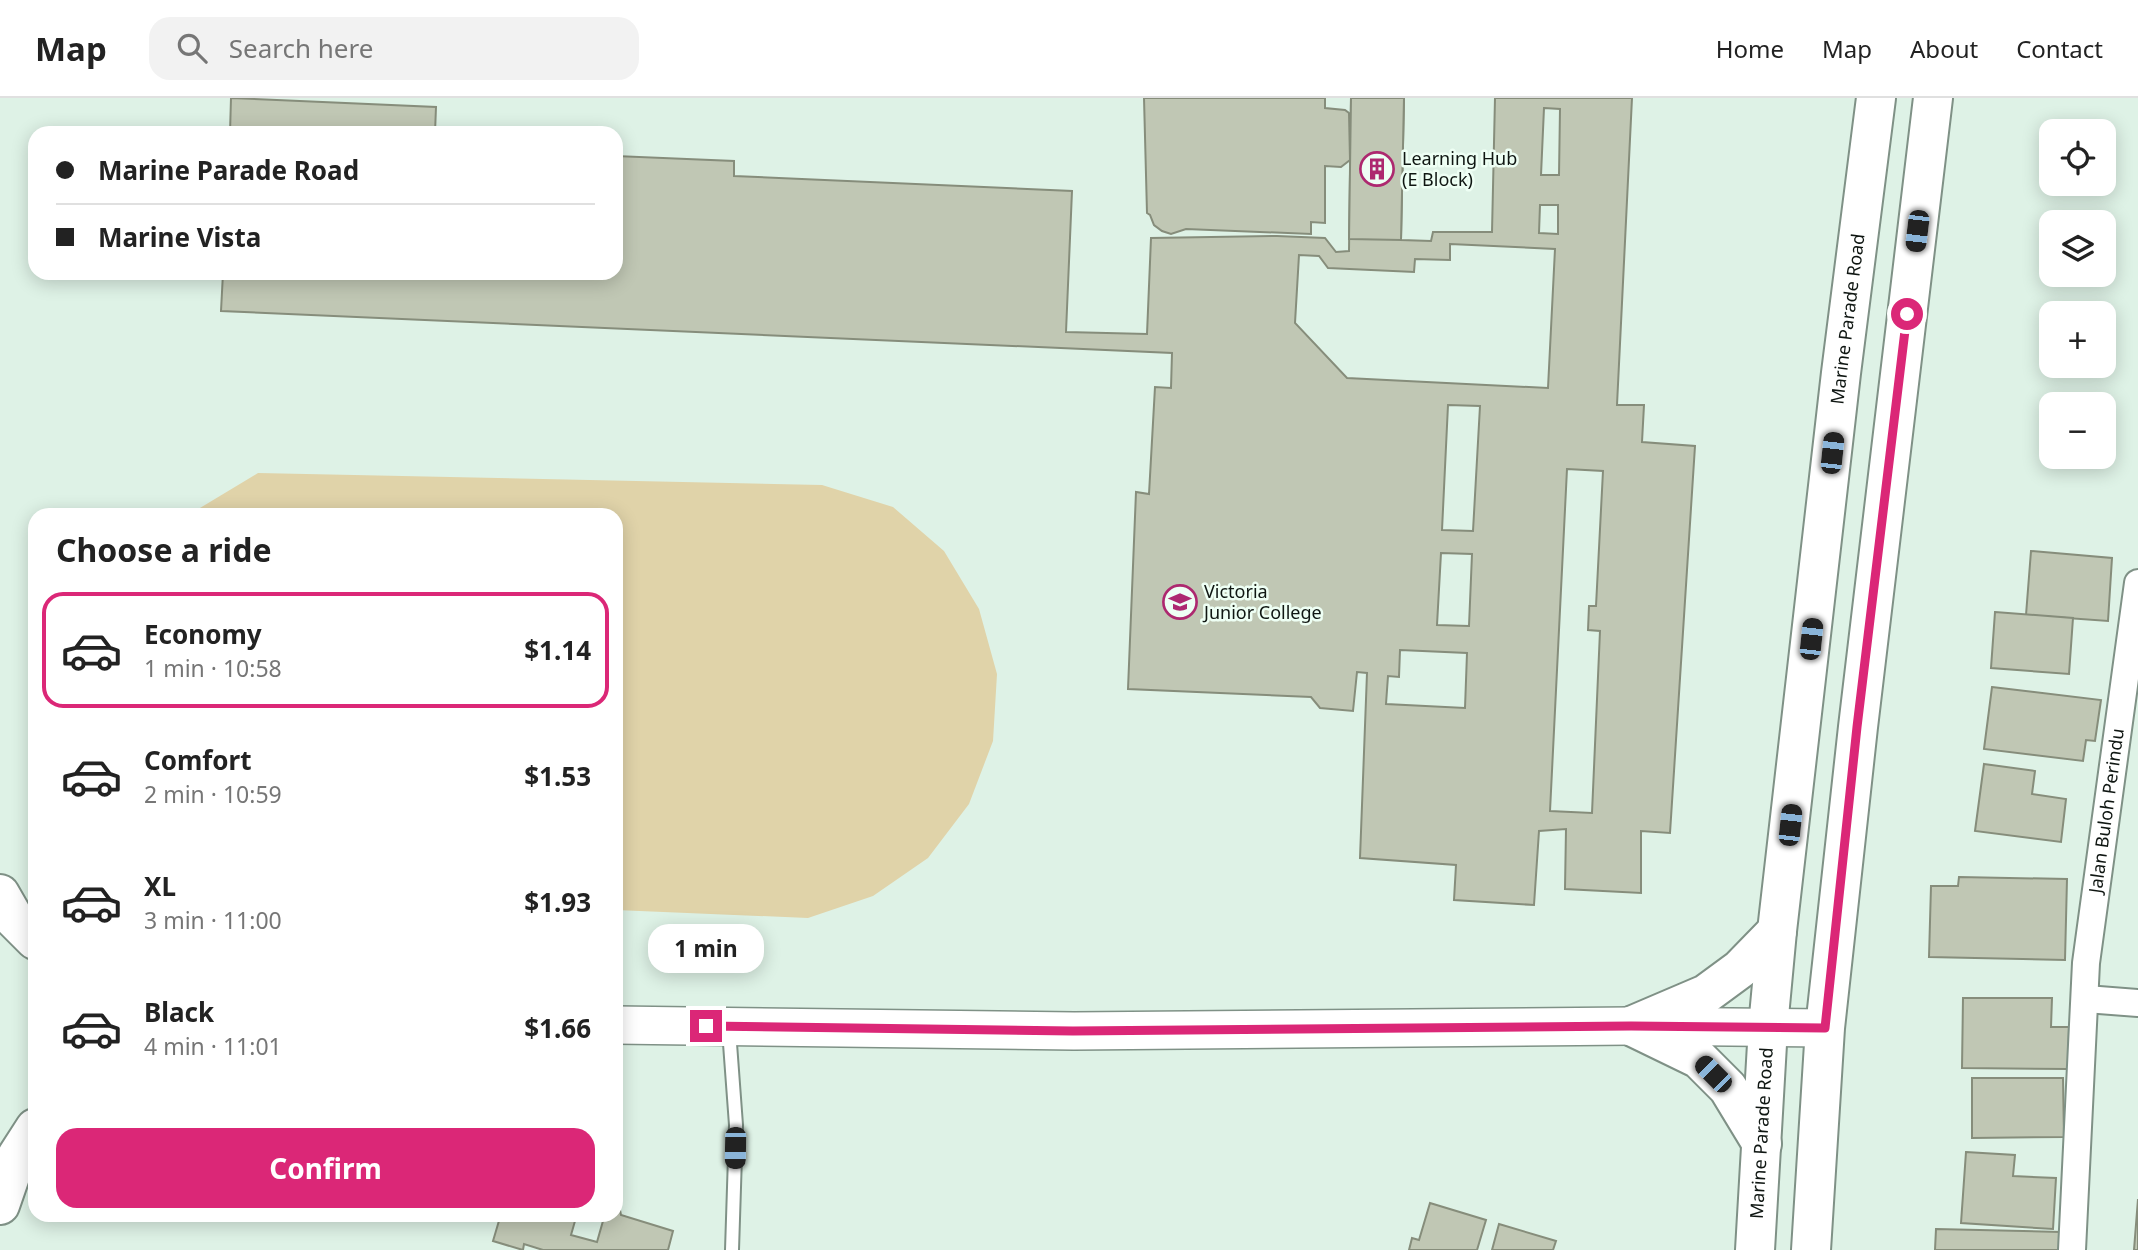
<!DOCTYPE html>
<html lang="en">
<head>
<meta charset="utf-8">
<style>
  body { margin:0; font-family:"Noto Sans",sans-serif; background:#f2f2f2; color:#222; height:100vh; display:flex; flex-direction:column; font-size:26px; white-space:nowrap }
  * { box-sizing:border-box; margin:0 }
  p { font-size:23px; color:#767676 }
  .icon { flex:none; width:38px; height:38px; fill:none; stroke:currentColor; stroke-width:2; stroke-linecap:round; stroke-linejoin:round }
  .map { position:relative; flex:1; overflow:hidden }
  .side { position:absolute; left:28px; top:410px; width:595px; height:714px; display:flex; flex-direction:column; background:#fff; border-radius:21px; box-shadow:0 4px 18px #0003 }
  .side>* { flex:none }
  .banner { position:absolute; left:28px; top:28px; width:595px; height:154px; border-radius:21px; box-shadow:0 4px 18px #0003; display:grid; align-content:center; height:154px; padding:0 28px; background:#fff }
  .tools { position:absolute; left:2039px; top:21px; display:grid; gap:14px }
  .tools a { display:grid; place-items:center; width:77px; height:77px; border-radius:14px; background:#fff; box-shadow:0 4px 18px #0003; font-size:35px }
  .end { position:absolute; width:32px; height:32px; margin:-16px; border:9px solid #db2777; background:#fff; box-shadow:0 0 0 4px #fff }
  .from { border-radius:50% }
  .bubble { position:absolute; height:49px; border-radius:21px; background:#fff; box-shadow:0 4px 18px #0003; font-size:23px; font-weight:700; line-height:49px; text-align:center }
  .car { position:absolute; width:21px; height:42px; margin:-21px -10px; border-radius:9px; box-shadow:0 0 5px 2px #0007; background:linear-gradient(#222 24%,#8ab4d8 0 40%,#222 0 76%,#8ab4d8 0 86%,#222 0) }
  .banner b { display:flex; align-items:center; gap:24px; height:66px; font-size:26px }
  .banner b+b { border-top:2px solid #e0e0e0 }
  .banner i { width:18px; height:18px; background:#222 }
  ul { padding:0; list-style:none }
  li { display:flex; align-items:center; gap:21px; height:116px; margin:0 14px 10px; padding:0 14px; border:4px solid transparent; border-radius:21px }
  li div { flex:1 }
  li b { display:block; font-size:26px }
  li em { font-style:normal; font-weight:700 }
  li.selected { border-color:#db2777 }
  li>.icon { width:63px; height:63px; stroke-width:1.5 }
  h2 { padding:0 28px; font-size:32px; line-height:84px }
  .button { display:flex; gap:14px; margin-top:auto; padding:14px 28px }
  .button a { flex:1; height:80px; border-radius:21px; background:#db2777; color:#fff; font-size:28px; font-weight:700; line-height:80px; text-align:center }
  header { display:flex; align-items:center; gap:42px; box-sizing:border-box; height:98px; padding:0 35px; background:#fff; border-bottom:2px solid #e0e0e0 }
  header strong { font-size:33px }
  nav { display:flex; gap:38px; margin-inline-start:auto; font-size:24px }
  .search { width:490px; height:63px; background:#f2f2f2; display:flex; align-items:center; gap:18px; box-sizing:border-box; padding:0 24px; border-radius:21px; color:#767676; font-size:26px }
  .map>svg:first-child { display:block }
  .green { fill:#e0d3a9 }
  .building { fill:#c0c7b4; stroke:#868d7b; stroke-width:2; fill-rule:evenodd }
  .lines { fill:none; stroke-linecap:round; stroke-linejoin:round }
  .lane-casing { stroke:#7f9186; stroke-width:16 }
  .street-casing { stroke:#7f9186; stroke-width:30 }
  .secondary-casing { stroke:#7f9186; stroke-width:40 }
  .primary-casing { stroke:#7f9186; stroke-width:42 }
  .highway-casing { stroke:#7f9186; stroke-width:42 }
  .lane { stroke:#fff; stroke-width:12 }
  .street { stroke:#fff; stroke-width:26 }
  .secondary { stroke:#fff; stroke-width:37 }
  .primary { stroke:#fff; stroke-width:38 }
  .highway { stroke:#fff; stroke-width:38 }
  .route { stroke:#db2777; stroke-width:9 }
  .labels { text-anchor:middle; stroke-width:5; stroke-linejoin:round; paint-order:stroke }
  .poi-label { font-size:18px; fill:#0f1612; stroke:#eefff4; text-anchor:start }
  .street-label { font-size:18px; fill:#0f1612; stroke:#eefff4 }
</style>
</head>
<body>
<header>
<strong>Map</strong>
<div class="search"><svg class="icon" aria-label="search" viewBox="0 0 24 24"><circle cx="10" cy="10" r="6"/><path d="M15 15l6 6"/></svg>Search here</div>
<nav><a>Home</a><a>Map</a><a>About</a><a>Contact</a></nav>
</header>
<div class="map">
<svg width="2138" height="1152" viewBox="0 0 2138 1152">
  <rect width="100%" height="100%" fill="#def2e6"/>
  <path class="green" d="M258 375 822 387 893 409 944 453 979 511 997 576 993 643 969 706 928 760 873 798 808 820 616 812V416H190Z"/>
  <g class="building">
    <path d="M231 0 436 9 435 35H230Z"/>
    <path d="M1144 0H1325V10L1345 12 1349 15 1350 62 1341 69 1325 68V125L1311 124V136L1186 131 1171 136 1162 133 1154 127 1150 117 1147 115Z"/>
    <path d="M1351 0H1404L1401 142 1431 143 1433 134H1492L1495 0H1632L1617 307H1644L1642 344 1695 348 1670 735 1641 733V795L1565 791 1566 731 1539 733 1534 807 1454 802 1456 767 1360 760 1367 575 1357 574 1353 613 1320 610 1311 599 1128 591 1136 394 1149 396 1155 289 1171 290 1172 255 221 213 223 175H616V58L734 63V78L1072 93 1066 234 1147 236 1151 140 1277 138 1325 140 1336 154 1349 153ZM1544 10 1560 11 1559 77H1541ZM1540 107H1558V136L1539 135ZM1450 146 1555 151 1548 290 1347 280 1295 225 1299 157 1319 158 1328 170 1414 174 1415 161 1450 162ZM1448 307 1480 308 1473 433 1442 432ZM1567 371 1603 373 1596 508H1589L1588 532 1600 533 1592 715 1550 713ZM1441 455 1472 456 1469 528 1437 527ZM1400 552 1467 555 1465 610 1386 606 1388 578 1399 579Z"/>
    <path d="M1351 0H1404L1401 142 1349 141Z"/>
    <path d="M2031 453 2112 460 2108 523 2026 517Z"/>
    <path d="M1995 514 2073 520 2069 576 1991 570Z"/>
    <path d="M1992 589 2101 602 2095 643 2086 642 2083 663 1984 651Z"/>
    <path d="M1984 666 2035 673 2032 696 2066 701 2061 744 1975 733Z"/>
    <path d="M1959 779 2067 781 2065 862 1929 859 1931 788H1958Z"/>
    <path d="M1963 900H2052L2051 929H2069L2068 971 1962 970Z"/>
    <path d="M1972 980H2063L2064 1039 1972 1040Z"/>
    <path d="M1966 1054 2015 1057 2013 1078 2056 1080 2053 1131 1961 1125Z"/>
    <path d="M2138 1101V1152H2134Z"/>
    <path d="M1430 1105 1486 1122 1477 1152H1409L1412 1140 1419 1142Z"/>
    <path d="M616 1109 620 1112 621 1117 673 1133 668 1152H543L524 1146 523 1152 493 1143 501 1116H577L571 1137 597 1144 605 1116H616Z"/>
    <path d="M1499 1126 1556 1143 1553 1152H1492Z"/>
    <path d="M1936 1131 2061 1134V1152H1935Z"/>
  </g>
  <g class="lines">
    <g class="lane-casing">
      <path id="lane" d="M729 932 736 1027 732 1152"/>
    </g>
    <g class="street-casing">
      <g id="street">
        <path d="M2086 901 2138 905"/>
        <path id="s1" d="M2072 1152 2086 865 2138 485"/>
      </g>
    </g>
    <g class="secondary-casing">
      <path id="secondary" d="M616 927 1074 933 1631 928 1825 930"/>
    </g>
    <g class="primary-casing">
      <g id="primary">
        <path d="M1631 928 1699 961 1728 990 1762 1046"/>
        <path d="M1631 928 1706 896 1740 871 1777 833"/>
        <path id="s2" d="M1755 1152 1768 929 1777 833 1841 275 1876 0"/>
        <path d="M1811 1152 1825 930 1858 629 1933 0"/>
      </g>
    </g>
    <g class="highway-casing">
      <g id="highway">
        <path d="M0 796 15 822 35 842"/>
        <path d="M0 1107 17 1058 35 1030"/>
      </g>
    </g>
    <use href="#lane" class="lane"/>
    <use href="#street" class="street"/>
    <use href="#secondary" class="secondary"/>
    <use href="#primary" class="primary"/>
    <use href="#highway" class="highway"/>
  </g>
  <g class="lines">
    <path class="route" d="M706 928 1073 933 1631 928 1825 930 1857 629 1907 216"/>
  </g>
  <defs>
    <g id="building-ring" transform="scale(1.75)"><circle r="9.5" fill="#eefff4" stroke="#ad286f" stroke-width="1.5"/><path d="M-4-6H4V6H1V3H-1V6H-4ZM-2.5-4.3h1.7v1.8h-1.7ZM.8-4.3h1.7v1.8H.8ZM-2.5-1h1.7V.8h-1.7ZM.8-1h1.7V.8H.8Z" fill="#ad286f"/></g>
    <g id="university-ring" transform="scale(1.75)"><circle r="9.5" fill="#eefff4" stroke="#ad286f" stroke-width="1.5"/><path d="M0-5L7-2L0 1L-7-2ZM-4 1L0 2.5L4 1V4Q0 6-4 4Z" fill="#ad286f"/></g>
  </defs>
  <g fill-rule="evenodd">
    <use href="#building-ring" x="1377" y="71"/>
    <use href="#university-ring" x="1180" y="504"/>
  </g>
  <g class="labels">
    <g class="poi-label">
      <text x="1402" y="67">Learning Hub<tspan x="1402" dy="21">(E Block)</tspan></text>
      <text x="1204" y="500">Victoria<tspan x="1204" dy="21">Junior College</tspan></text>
    </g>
    <g class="street-label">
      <text dy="6" stroke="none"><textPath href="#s2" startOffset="936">Marine Parade Road</textPath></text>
      <text dy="6" stroke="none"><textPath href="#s1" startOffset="441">Jalan Buloh Perindu</textPath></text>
      <text dy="6" stroke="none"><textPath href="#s2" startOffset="117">Marine Parade Road</textPath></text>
    </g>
  </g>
</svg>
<div class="tools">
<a><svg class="icon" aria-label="locate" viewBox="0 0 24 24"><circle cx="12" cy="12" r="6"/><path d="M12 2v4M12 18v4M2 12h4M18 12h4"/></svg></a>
<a><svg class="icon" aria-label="layers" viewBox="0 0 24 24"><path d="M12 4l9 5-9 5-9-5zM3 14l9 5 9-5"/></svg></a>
<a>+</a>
<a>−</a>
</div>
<i class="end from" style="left:1907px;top:216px"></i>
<i class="end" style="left:706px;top:928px"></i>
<div class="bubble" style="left:648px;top:826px;width:116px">1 min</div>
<i class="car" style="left:1917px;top:133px;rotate:187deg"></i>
<i class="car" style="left:1832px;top:355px;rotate:6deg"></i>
<i class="car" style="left:1811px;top:541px;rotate:6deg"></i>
<i class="car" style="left:1790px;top:727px;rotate:6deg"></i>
<i class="car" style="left:1713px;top:976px;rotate:315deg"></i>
<i class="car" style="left:735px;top:1050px;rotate:181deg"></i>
<div class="banner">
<b><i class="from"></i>Marine Parade Road</b>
<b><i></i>Marine Vista</b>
</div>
<section class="side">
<h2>Choose a ride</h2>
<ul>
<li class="selected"><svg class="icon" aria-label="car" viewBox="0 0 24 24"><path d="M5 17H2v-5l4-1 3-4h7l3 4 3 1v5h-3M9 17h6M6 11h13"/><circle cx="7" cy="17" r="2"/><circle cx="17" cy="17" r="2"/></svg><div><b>Economy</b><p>1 min · 10:58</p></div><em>$1.14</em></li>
<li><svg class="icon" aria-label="car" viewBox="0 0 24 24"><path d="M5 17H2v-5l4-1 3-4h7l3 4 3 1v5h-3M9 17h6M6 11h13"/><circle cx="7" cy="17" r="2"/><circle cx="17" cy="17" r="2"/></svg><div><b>Comfort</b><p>2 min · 10:59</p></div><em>$1.53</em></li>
<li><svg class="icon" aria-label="car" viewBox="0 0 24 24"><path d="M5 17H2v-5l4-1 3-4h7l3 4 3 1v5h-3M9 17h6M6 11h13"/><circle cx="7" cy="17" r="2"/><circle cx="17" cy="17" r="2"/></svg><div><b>XL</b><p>3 min · 11:00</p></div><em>$1.93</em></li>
<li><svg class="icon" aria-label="car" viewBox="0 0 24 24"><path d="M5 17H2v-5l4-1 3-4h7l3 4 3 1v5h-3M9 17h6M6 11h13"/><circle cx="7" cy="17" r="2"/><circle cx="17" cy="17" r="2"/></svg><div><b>Black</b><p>4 min · 11:01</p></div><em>$1.66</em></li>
</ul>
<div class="button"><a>Confirm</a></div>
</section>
</div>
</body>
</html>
